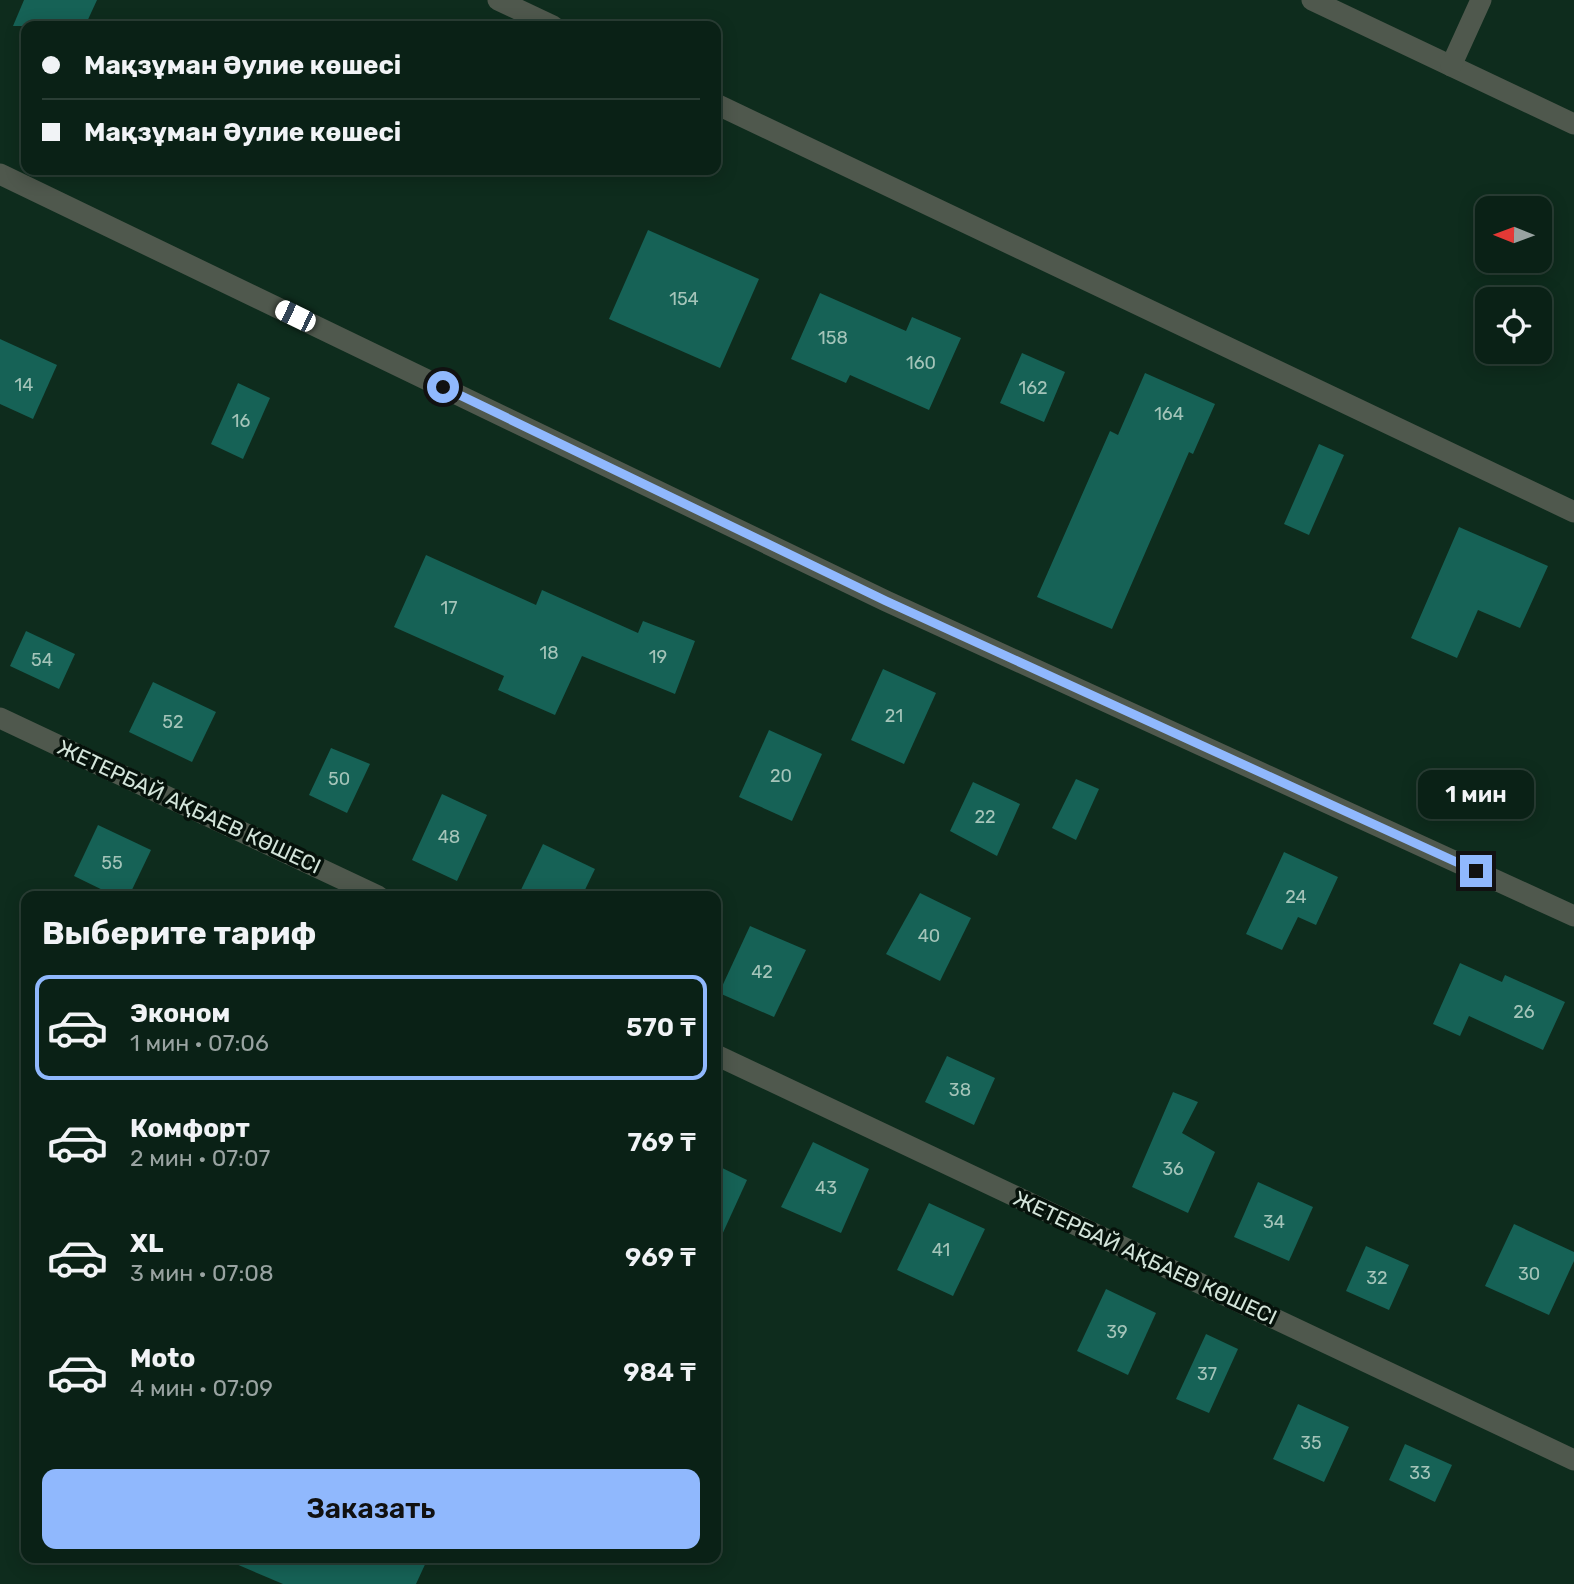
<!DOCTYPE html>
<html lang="ru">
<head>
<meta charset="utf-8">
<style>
  body { margin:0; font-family:Rubik,sans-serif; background:#182e23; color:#f1f3f6; height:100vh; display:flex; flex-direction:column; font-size:26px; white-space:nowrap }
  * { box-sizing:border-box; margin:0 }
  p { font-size:23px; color:#99a3a1 }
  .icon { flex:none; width:38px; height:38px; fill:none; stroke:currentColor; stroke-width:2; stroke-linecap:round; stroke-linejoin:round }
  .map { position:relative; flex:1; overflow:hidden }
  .drawer { position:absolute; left:21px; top:891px; width:700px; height:672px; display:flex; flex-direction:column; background:#0a2116; border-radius:14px; box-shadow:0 4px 18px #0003,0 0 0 2px #2a3e35 }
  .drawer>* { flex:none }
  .banner { position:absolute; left:21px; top:21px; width:700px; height:154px; border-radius:14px; box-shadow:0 4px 18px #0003,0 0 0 2px #2a3e35; display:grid; align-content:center; height:154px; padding:0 21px; background:#0a2116 }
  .needle { width:46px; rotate:271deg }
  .tools { position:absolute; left:1475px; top:196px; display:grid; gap:14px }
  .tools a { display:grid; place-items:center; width:77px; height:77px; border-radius:14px; background:#0a2116; box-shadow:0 4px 18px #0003,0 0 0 2px #2a3e35; font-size:35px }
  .end { position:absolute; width:32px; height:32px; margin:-16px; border:9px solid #90b8fd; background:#111; box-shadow:0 0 0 4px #111 }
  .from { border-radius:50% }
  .bubble { position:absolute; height:49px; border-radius:14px; background:#0a2116; box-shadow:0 4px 18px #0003,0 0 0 2px #2a3e35; font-size:23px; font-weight:600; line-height:49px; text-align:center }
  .car { position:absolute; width:21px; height:42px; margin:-21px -10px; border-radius:9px; box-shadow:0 0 5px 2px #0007; background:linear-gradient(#fff 24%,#345 0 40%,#fff 0 76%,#345 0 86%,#fff 0) }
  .banner b { display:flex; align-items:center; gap:24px; height:66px; font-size:26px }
  .banner b+b { border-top:2px solid #2a3e35 }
  .banner i { width:18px; height:18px; background:#f1f3f6 }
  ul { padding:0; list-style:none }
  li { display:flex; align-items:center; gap:21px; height:105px; margin:0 14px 10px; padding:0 7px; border:4px solid transparent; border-radius:14px }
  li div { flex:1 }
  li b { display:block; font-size:26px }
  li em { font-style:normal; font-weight:600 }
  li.current { border-color:#90b8fd }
  li>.icon { width:63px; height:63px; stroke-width:1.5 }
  h2 { padding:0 21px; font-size:32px; line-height:84px }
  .primary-button { display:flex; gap:14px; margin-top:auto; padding:14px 21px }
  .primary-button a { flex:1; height:80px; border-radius:14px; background:#90b8fd; color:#111; font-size:28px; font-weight:600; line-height:80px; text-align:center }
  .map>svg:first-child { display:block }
  .building { fill:#166256 }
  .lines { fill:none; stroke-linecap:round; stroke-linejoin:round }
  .minor { stroke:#4f584d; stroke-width:21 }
  .route { stroke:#90b8fd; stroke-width:9 }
  .labels { text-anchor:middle; stroke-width:7; stroke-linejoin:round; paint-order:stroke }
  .number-label { font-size:18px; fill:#a4c4b9 }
  .street-label { font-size:21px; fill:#d3e4da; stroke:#06120b }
</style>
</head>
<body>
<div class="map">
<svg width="1574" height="1584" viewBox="0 0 1574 1584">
  <rect width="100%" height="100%" fill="#0e2c1d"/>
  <g class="building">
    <path d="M24 0H97L85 26H13Z"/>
    <path d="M648 230 759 279 720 368 609 319Z"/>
    <path d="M820 293 906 331 912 317 961 338 929 410 850 375 846 383 791 359Z"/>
    <path d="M0 339 57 365 33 419 0 404Z"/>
    <path d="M1022 353 1065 372 1044 422 1000 403Z"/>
    <path d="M1145 373 1215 404 1193 454 1189 452 1112 629 1037 597 1110 431 1118 435Z"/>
    <path d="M238 383 270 398 243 459 211 444Z"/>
    <path d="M1319 444 1344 455 1309 535 1284 524Z"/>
    <path d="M1459 527 1548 566 1520 628 1478 610 1457 658 1411 638Z"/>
    <path d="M426 555 536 605 542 590 638 633 643 621 695 641 675 694 582 656 555 715 498 690 504 676 394 627Z"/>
    <path d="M26 631 75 654 59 689 10 666Z"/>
    <path d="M883 669 936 693 904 764 851 740Z"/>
    <path d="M153 682 216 712 192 762 129 732Z"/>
    <path d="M769 730 822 754 792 821 739 797Z"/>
    <path d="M331 748 370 764 347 813 309 795Z"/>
    <path d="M1076 779 1099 789 1076 840 1052 828Z"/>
    <path d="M973 782 1020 804 997 856 950 831Z"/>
    <path d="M442 794 487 815 457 881 412 860Z"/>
    <path d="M98 825 151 850 129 896H115L74 876Z"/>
    <path d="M543 844 595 869 582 896H518Z"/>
    <path d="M1284 852 1338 877 1316 925 1298 917 1282 950 1246 934Z"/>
    <path d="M920 893 971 918 940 981 886 954Z"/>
    <path d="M750 926 806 950 774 1017 719 993Z"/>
    <path d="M1460 963 1502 982 1505 975 1565 1002 1543 1050 1469 1016 1460 1036 1433 1024Z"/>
    <path d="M947 1056 995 1078 974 1125 925 1102Z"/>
    <path d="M1173 1092 1198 1102 1182 1133 1215 1152 1188 1213 1132 1187Z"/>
    <path d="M813 1142 869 1169 841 1233 781 1207Z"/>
    <path d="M716 1165 747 1180 716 1248Z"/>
    <path d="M1258 1182 1313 1207 1289 1261 1234 1237Z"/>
    <path d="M929 1203 985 1229 953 1296 897 1270Z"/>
    <path d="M1514 1224 1574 1252V1261L1549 1315 1485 1286Z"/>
    <path d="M1366 1246 1409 1265 1389 1310 1346 1291Z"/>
    <path d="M1106 1289 1156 1313 1128 1375 1077 1351Z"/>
    <path d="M1206 1334 1238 1349 1209 1413 1176 1399Z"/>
    <path d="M1298 1404 1349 1427 1324 1482 1273 1459Z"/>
    <path d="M1405 1444 1452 1465 1435 1502 1389 1480Z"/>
    <path d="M222 1558H428L416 1584H283Z"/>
  </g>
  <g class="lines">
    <g class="minor">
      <path d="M498 0 553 26"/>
      <path d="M1312 0 1574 124"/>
      <path d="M1451 66 1481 0"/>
      <path d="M716 104 1574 512"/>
      <path d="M0 174 886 601 1574 916"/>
      <path d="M0 718 378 896"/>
      <path d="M716 1055 1574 1460"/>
    </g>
  </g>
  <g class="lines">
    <path class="route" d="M443 387 886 601 1476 871"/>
  </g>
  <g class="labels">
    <g class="number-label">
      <text x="684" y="305">154</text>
      <text x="833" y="344">158</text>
      <text x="921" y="369">160</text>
      <text x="24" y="391">14</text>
      <text x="1033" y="394">162</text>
      <text x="1169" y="420">164</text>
      <text x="241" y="427">16</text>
      <text x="449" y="614">17</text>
      <text x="549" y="659">18</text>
      <text x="658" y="663">19</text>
      <text x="42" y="666">54</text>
      <text x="894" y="722">21</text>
      <text x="173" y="728">52</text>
      <text x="781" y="782">20</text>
      <text x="339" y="785">50</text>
      <text x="985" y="823">22</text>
      <text x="449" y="843">48</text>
      <text x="112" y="869">55</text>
      <text x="1296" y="903">24</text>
      <text x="929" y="942">40</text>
      <text x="762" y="978">42</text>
      <text x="1524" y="1018">26</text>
      <text x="960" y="1096">38</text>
      <text x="1173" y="1175">36</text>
      <text x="826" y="1194">43</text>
      <text x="1274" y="1228">34</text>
      <text x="941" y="1256">41</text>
      <text x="1529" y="1280">30</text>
      <text x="1377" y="1284">32</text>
      <text x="1117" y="1338">39</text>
      <text x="1207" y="1380">37</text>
      <text x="1311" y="1449">35</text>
      <text x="1420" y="1479">33</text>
    </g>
    <g class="street-label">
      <text transform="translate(189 807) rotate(25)" y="7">ЖЕТЕРБАЙ АҚБАЕВ КӨШЕСІ</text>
      <text transform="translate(1145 1258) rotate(25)" y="7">ЖЕТЕРБАЙ АҚБАЕВ КӨШЕСІ</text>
    </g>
  </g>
</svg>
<div class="tools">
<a><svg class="needle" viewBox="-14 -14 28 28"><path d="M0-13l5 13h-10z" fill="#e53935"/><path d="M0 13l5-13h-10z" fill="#99a3a1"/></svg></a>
<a><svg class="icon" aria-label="locate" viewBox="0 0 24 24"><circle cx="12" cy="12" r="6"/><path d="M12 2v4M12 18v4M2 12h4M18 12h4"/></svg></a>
</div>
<i class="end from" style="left:443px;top:387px"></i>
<i class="end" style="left:1476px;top:871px"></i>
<div class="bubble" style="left:1418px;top:770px;width:116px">1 мин</div>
<i class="car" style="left:295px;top:316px;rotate:296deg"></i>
<div class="banner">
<b><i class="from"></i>Мақзұман Әулие көшесі</b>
<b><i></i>Мақзұман Әулие көшесі</b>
</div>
<section class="drawer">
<h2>Выберите тариф</h2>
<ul>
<li class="current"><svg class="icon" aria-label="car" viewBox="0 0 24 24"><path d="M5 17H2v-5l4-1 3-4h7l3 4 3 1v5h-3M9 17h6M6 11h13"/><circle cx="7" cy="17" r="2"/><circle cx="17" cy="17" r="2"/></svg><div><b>Эконом</b><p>1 мин · 07:06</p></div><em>570 ₸</em></li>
<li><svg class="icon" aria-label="car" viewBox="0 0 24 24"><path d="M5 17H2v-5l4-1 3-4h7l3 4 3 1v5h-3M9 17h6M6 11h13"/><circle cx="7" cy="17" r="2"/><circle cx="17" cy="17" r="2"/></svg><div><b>Комфорт</b><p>2 мин · 07:07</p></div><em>769 ₸</em></li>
<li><svg class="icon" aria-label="car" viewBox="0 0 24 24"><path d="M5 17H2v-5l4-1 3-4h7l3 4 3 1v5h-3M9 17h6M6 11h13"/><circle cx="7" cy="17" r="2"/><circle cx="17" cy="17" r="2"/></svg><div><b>XL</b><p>3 мин · 07:08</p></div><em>969 ₸</em></li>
<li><svg class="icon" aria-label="car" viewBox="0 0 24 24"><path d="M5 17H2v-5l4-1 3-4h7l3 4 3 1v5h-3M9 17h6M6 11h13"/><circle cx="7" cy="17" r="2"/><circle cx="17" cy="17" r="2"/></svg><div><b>Moto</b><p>4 мин · 07:09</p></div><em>984 ₸</em></li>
</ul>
<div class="primary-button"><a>Заказать</a></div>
</section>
</div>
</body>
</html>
